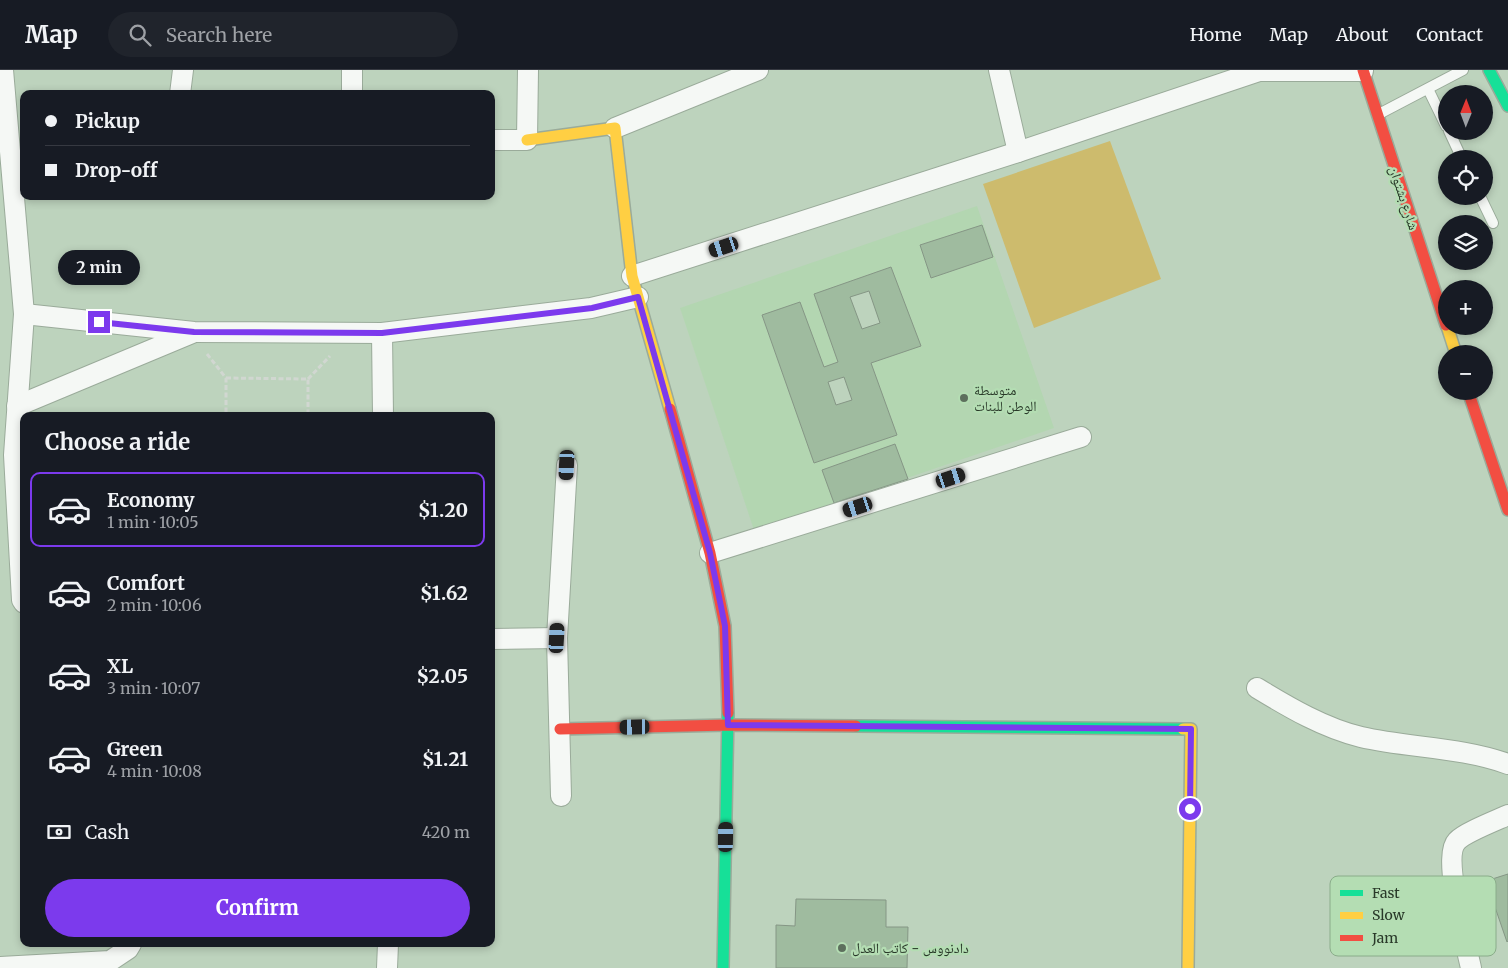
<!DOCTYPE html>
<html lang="en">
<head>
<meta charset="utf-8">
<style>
  body { margin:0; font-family:Merriweather,"Noto Naskh Arabic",serif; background:#20242c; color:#f1f3f6; height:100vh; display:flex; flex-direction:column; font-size:19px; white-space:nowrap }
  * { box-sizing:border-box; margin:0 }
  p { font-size:16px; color:#9ea1a6 }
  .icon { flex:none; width:28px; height:28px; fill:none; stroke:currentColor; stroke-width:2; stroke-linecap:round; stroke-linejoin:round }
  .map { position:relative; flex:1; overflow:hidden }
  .panel { position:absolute; left:20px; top:342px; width:475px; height:535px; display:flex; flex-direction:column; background:#171b24; border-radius:10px; box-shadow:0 2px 8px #0003 }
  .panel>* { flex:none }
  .hud { position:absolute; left:20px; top:20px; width:475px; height:110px; border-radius:10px; box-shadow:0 2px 8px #0003; display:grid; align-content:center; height:110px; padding:0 25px; background:#171b24 }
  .needle { width:32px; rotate:1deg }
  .fabs { position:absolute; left:1438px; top:15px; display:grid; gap:10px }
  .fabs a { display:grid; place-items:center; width:55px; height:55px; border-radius:50%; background:#171b24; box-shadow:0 2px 8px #0003; font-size:25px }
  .end { position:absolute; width:22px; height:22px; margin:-11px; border:6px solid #7c3aed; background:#fff; box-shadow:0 0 0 2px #fff }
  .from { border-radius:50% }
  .bubble { position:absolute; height:35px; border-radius:18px; background:#171b24; box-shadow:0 2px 8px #0003; font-size:16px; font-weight:700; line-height:35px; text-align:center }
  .car { position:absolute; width:15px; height:30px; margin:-15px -8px; border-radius:6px; box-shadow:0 0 4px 1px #0007; background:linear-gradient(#222 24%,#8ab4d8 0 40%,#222 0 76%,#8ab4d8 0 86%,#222 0) }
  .hud b { display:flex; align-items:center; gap:18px; height:48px; font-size:19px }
  .hud b+b { border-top:1px solid #363941 }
  .hud i { width:12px; height:12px; background:#f1f3f6 }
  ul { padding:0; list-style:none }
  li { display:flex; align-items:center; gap:15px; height:75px; margin:0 10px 8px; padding:0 15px; border:2px solid transparent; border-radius:10px }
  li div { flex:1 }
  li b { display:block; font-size:19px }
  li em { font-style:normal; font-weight:700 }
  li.active { border-color:#7c3aed }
  li>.icon { width:45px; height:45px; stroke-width:1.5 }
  h2 { padding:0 25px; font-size:22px; line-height:60px }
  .pay { display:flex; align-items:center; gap:12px; height:55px; padding:0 25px; font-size:19px }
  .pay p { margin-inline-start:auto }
  .cta { display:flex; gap:10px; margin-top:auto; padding:10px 25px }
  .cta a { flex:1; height:58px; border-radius:30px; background:#7c3aed; color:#fff; font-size:20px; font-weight:700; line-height:58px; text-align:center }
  header { display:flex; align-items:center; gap:30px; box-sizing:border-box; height:70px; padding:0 25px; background:#171b24; border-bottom:1px solid #363941 }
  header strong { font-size:24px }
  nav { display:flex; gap:28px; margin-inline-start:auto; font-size:18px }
  .search { width:350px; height:45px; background:#20242c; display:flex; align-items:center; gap:12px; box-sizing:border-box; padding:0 18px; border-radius:28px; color:#9ea1a6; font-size:19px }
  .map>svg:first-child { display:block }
  .built { fill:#b3d6b1; fill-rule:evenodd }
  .green { fill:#cdbb6d }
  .building { fill:#9fbb9f; stroke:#859685; fill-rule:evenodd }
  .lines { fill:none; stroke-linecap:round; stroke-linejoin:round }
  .lane-casing { stroke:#9aab9a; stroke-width:12 }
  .street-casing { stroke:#9aab9a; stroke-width:22 }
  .fast-casing { stroke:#9aab9a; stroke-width:14 }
  .slow-casing { stroke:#9aab9a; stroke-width:14 }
  .jam-casing { stroke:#9aab9a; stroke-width:14 }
  .path { stroke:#d1d7d1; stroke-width:3; stroke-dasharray:5 2.5; stroke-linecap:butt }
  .lane { stroke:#f5f8f5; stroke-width:10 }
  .street { stroke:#f5f8f5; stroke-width:20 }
  .fast { stroke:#16e098; stroke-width:11 }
  .slow { stroke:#ffcf43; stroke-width:11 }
  .jam { stroke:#f24e42; stroke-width:11 }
  .route { stroke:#7c3aed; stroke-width:6 }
  .poi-dot { fill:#5d6f5d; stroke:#b4ddb3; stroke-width:2 }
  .labels { text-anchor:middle; stroke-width:4.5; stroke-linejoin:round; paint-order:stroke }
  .street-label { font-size:14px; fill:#293929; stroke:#b4ddb3 }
  .poi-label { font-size:14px; fill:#293929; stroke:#b4ddb3; text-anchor:start }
  .key { fill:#b4ddb3; stroke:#8aac8a; stroke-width:1 }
  .key-label { font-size:14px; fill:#293929 }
</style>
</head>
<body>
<header>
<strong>Map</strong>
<div class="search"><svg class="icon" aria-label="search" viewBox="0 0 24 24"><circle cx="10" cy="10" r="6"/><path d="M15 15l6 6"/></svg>Search here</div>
<nav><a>Home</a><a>Map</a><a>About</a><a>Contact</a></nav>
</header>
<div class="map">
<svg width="1508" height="898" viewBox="0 0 1508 898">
  <rect width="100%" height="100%" fill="#bdd3bd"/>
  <path class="built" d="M977 136 1054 358 754 460 680 238ZM982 155 992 187 931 208 920 175ZM891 197 920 276 871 293 897 365 814 393 762 246 824 297 838 292 814 224Z"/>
  <path class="green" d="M1110 71 1161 209 1034 258 983 114Z"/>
  <g class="building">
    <path d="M982 155 993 187 931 208 920 175Z"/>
    <path d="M891 197 921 276 871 293 897 365 814 393 762 245 800 232 824 297 838 292 814 224ZM869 221 880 253 862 259 850 227ZM844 307 852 330 836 335 828 312Z"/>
    <path d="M895 374 908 409 834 433 822 400Z"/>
    <path d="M1508 804V871L1507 872 1486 811Z"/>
    <path d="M796 829 886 830V857H908L907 898H776V855L795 856Z"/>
  </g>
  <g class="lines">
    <g class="lane-casing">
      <g id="lane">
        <path d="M1428 19 1446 56"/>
        <path d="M1379 44 1463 0"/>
        <path d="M1449 61 1462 89"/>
        <path d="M1480 126 1493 153"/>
      </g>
    </g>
    <g class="street-casing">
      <g id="street">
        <path d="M3 0 24 244 14 385 22 530 24 533"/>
        <path d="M352 0V24"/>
        <path d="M999 0 1018 82"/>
        <path d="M180 24 183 0"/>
        <path d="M615 58 758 0"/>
        <path d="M491 70H527L528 0"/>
        <path d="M632 206 1018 82 1259 1H1363"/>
        <path d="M24 244 194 262 382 263 591 238 638 227"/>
        <path d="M382 263 383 346"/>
        <path d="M17 336 192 263"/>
        <path d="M710 483 1081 367"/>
        <path d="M491 569 557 568"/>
        <path d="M1257 618C1290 638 1324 658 1361 667 1409 678 1461 677 1508 694"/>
        <path d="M561 726 557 568 567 395"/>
        <path d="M0 897 110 891 128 879 131 874"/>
        <path d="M387 898 388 874"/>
        <path d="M1471 898C1466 875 1442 786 1457 771 1464 763 1497 750 1508 745"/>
      </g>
    </g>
    <g class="fast-casing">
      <g id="fast">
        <path d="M1489 0 1508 36"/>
        <path d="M856 656 1183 659"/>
        <path d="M723 898 728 643"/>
      </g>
    </g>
    <g class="slow-casing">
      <g id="slow">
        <path d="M527 70 615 58 632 206 670 339"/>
        <path d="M1447 256 1456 284"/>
        <path d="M1183 659H1191L1188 898"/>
      </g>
    </g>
    <g class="jam-casing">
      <g id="jam">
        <path d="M1363 0 1446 255"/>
        <path d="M1468 321 1508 440"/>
        <path d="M670 339 710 483 725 556 728 643"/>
        <path d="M560 659 728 655 856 656"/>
      </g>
    </g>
    <g class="path">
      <path d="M207 284 226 308V346"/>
      <path d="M226 308 308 309V346"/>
      <path d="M308 309 330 286"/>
    </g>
    <use href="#lane" class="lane"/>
    <use href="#street" class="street"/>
    <use href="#fast" class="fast"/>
    <use href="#slow" class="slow"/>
    <use href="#jam" class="jam"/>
  </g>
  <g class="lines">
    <path class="route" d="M99 252 194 262 382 263 592 238 638 227 710 483 725 556 728 655 1191 659 1190 739"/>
  </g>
  <g class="poi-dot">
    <circle cx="964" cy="328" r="5"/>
    <circle cx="842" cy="878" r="5"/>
  </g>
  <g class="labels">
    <g class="street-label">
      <text transform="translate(1404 128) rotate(72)" y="5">شارع بشتوان</text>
    </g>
    <g class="poi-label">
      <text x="974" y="325">متوسطة<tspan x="974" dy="16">الوطن للبنات</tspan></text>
      <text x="852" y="883">دادنووس - کاتب العدل</text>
    </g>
  </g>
  <rect x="1330" y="806" width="166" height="80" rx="8" class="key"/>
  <rect x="1340" y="820" width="23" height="6" fill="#16e098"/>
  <rect x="1340" y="842" width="23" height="7" fill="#ffcf43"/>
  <rect x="1340" y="865" width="23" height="6" fill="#f24e42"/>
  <g class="key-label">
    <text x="1372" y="828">Fast</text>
    <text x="1372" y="850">Slow</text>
    <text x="1372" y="873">Jam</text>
  </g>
</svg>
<div class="fabs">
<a><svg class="needle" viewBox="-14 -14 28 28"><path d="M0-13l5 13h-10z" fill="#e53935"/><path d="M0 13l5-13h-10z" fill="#9ea1a6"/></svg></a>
<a><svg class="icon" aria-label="locate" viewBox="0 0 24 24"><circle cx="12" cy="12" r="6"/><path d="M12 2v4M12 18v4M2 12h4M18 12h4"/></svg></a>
<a><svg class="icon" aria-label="layers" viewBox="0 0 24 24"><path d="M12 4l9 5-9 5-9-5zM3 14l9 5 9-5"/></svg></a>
<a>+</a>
<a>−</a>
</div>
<i class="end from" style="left:1190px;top:739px"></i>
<i class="end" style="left:99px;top:252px"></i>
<div class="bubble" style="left:58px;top:180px;width:82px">2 min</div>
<i class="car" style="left:724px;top:177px;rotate:252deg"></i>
<i class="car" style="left:567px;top:395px;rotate:183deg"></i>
<i class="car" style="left:951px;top:408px;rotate:72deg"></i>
<i class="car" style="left:858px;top:437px;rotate:252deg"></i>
<i class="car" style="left:557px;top:568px;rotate:3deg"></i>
<i class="car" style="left:635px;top:657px;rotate:269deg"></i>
<i class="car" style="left:726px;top:767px;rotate:1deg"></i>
<div class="hud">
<b><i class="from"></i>Pickup</b>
<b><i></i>Drop-off</b>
</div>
<section class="panel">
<h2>Choose a ride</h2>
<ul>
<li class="active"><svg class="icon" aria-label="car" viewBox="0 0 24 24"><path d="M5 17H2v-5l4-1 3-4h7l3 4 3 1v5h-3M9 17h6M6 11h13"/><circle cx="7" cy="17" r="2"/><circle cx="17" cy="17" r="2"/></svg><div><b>Economy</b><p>1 min · 10:05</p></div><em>$1.20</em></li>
<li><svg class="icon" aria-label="car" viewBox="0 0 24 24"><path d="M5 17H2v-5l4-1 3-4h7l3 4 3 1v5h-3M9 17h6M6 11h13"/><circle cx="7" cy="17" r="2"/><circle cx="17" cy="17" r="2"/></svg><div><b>Comfort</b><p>2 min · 10:06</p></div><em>$1.62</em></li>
<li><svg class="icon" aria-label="car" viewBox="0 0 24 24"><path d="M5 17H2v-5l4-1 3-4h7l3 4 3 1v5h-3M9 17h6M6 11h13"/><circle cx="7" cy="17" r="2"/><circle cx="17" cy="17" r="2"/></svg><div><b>XL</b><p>3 min · 10:07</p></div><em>$2.05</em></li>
<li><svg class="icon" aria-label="car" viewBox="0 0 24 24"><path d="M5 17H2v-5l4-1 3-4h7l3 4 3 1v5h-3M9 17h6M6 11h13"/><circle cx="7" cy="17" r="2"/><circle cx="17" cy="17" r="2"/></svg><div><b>Green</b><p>4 min · 10:08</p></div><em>$1.21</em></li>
</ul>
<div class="pay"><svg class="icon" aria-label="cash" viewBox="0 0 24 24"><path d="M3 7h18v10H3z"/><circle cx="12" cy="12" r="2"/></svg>Cash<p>420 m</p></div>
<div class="cta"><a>Confirm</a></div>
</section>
</div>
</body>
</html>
